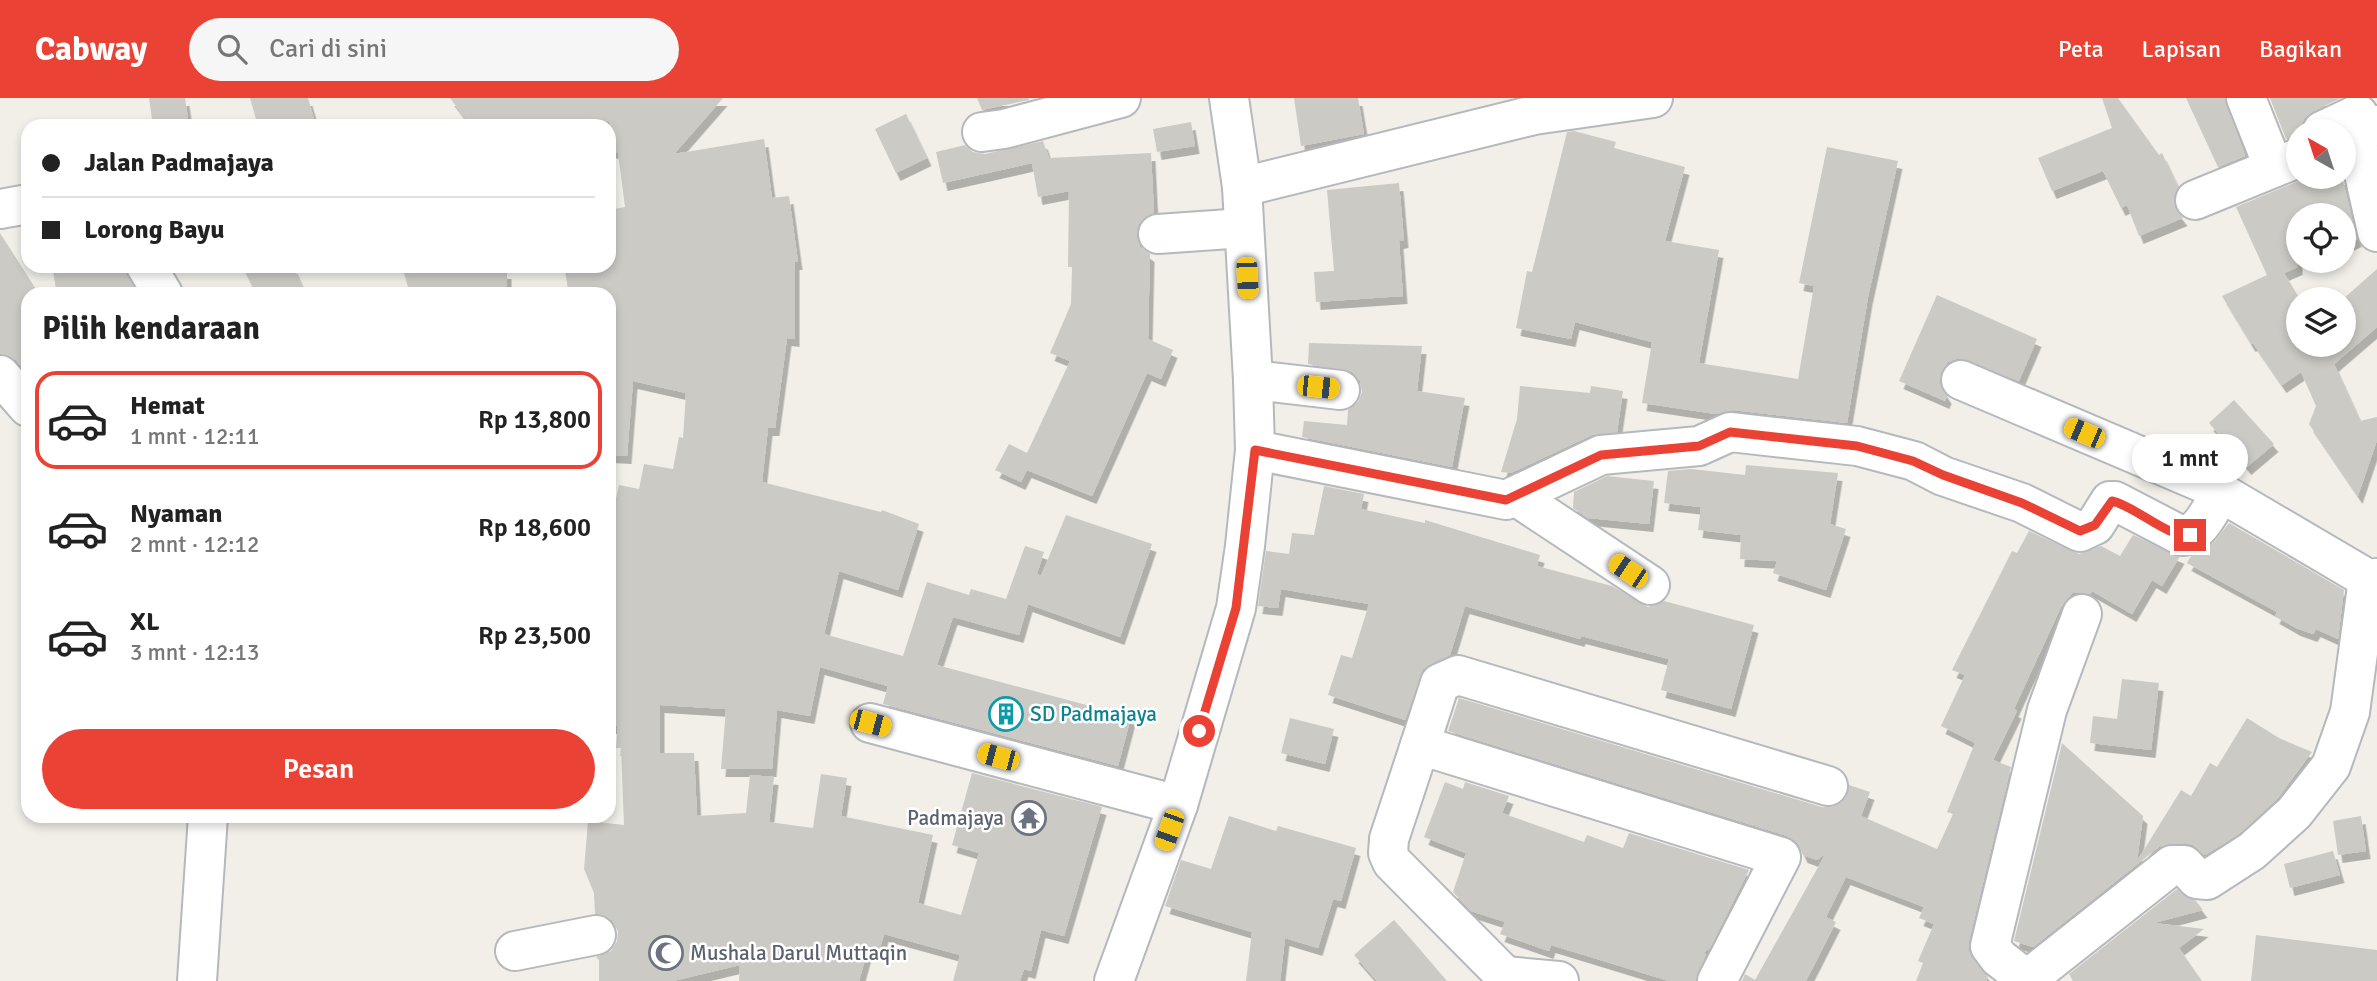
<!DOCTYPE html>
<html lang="id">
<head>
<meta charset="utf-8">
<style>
  body { margin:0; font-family:Signika,sans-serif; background:#f6f6f6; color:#222; height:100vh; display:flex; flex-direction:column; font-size:26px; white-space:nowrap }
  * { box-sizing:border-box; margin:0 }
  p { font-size:23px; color:#767676 }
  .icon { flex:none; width:38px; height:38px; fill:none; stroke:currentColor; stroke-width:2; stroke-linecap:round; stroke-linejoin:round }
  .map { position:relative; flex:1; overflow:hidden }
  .side { position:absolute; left:21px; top:189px; width:595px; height:536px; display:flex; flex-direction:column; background:#fff; border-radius:21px; box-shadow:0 4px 10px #0003 }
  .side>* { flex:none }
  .top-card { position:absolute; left:21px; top:21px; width:595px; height:154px; border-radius:21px; box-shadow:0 4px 10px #0003; display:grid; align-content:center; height:154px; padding:0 21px; background:#fff }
  .needle { width:46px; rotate:321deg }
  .buttons { position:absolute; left:2286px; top:21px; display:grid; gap:14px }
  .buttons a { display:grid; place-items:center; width:70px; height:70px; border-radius:50%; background:#fff; box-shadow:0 4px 10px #0003; font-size:35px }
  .end { position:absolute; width:32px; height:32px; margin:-16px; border:9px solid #ea4335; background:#fff; box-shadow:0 0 0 4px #fff }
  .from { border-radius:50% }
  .bubble { position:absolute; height:49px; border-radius:24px; background:#fff; box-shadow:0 4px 10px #0003; font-size:23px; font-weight:600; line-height:49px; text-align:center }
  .car { position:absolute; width:21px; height:42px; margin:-21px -10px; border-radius:9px; box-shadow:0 0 5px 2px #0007; background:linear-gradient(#f5c518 24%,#345 0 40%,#f5c518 0 76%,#345 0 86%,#f5c518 0) }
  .top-card b { display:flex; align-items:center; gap:24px; height:66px; font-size:26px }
  .top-card b+b { border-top:2px solid #e0e0e0 }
  .top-card i { width:18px; height:18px; background:#222 }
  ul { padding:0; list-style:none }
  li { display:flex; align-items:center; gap:21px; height:98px; margin:0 14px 10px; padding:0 7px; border:4px solid transparent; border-radius:21px }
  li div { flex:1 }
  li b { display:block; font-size:26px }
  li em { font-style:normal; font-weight:600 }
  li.current { border-color:#ea4335 }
  li>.icon { width:63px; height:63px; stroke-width:1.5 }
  h2 { padding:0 21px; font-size:32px; line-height:84px }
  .primary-button { display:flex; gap:14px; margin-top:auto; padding:14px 21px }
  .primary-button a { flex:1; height:80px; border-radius:42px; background:#ea4335; color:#fff; font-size:28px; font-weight:600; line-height:80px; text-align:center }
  header { display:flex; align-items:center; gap:42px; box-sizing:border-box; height:98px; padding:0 35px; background:#ea4335; color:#fff }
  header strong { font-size:33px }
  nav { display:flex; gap:38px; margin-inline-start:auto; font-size:24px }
  .search { width:490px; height:63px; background:#f6f6f6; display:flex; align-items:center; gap:18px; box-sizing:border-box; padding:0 24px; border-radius:38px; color:#767676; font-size:26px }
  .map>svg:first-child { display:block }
  .building { fill:#cccac5; filter:url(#shadow) }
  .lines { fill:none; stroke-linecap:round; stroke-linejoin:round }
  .minor-casing { stroke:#b5b8bc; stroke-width:42 }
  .minor { stroke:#fff; stroke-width:38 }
  .route { stroke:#ea4335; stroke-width:9 }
  .labels { text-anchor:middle; stroke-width:5; stroke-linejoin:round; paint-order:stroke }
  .culture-label { font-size:21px; fill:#0d838f; stroke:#fff; text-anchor:start }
  .worship-label { font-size:21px; fill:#5b616d; stroke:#fff; text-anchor:end }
</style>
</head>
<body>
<header>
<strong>Cabway</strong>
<div class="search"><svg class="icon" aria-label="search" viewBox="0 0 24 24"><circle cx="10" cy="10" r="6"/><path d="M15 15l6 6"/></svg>Cari di sini</div>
<nav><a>Peta</a><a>Lapisan</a><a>Bagikan</a></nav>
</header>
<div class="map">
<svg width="2377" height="883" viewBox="0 0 2377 883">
  <defs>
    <filter id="shadow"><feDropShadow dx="4.5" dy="8" stdDeviation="0" flood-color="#0004"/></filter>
  </defs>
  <rect width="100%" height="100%" fill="#f1efe8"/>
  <g class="building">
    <path d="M149 0H185L189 28H153Z"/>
    <path d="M250 0H308L316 28H258Z"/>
    <path d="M450 0H723L674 56 764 41 772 100 789 98 798 164H795V241L787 240 775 330H768L762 384 881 414 882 412 919 426 898 492 839 473 824 536 903 558 927 484 969 497 971 491 1006 501 1025 448 1044 454 1037 476 1041 478 1066 417 1152 446 1120 539 1028 506 1019 537 953 519 937 567 1131 619 1118 668 883 606 888 588 820 569 810 618 777 612 772 671H721L726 611 660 607V655H694L697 718 746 715 750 677 774 679 769 724 813 730 821 676 847 680 841 718 933 737 918 805 961 817 979 755 952 747 972 675 1102 709 1064 838 1041 832 1031 873 1024 871 1020 883H953L960 857 884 836 879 854 868 851 859 883H739L740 867 673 883H599V862L596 859 611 853 617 843 618 833 612 822 595 816 594 795 584 771 588 723 624 727 621 650H616L618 628H609V432L619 387 639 391 644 366 673 371 679 339 683 340 686 295 633 283 627 358 609 357V196H569L564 168H609V112L625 109 618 55 609 51V23L578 28H471Z"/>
    <path d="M977 0H1028L1029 2 982 12Z"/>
    <path d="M1294 0H1358L1364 36 1301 48Z"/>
    <path d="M2102 0H2118L2159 57 2162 55 2178 89 2174 98 2175 110 2183 120 2139 138 2127 107 2121 110 2103 73 2052 93 2038 60 2112 30Z"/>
    <path d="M2186 0H2225L2245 58 2218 69Z"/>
    <path d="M2270 0H2341L2312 14 2304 21 2298 39 2286 41Z"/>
    <path d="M906 16 927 60 896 75 875 31Z"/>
    <path d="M1191 24 1195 48 1157 54 1153 31Z"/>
    <path d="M1574 33 1616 44 1614 50 1685 69 1665 143 1719 152 1699 265 1798 281 1814 188 1799 185 1827 49 1898 63 1868 199 1847 325 1732 312 1716 316 1642 305 1652 244 1575 224 1571 241 1516 230 1527 173 1532 174 1567 34Z"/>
    <path d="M1043 43 1049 60 1151 55 1154 115 1139 126 1136 137 1140 149 1150 156 1148 241 1173 252 1161 281 1147 275 1092 398 1027 372 1021 384 995 372 1009 346 1027 355 1070 263 1050 255 1071 206 1072 169H1068L1069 93 1038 99 1032 65 943 85 936 54 965 47 973 54 985 56Z"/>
    <path d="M2308 79H2342L2357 141 2343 148V117H2298V169L2284 175 2298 198V247H2343V201L2377 171V229L2334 266 2360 323 2377 319V342L2358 398 2309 326 2316 308 2301 274 2282 287 2253 245 2251 246 2222 198 2267 177 2236 109Z"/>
    <path d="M1399 85 1404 142 1399 143 1403 198 1316 204 1314 174 1334 173 1327 92Z"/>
    <path d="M0 135 39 196H28V276L16 262 0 256Z"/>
    <path d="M52 168H124L137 196H57Z"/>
    <path d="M242 168H293L305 196H256Z"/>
    <path d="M402 168H448L449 173H507V196H410Z"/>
    <path d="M1937 197 2037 241 2019 283 1959 260 1948 264 1941 274 1939 285 1947 298 1945 303 1899 283Z"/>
    <path d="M1309 245 1422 248 1417 293 1465 300 1452 369 1302 339 1304 323 1347 327 1348 312 1358 304 1362 294 1360 283 1352 274 1308 266Z"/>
    <path d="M1520 288 1590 295 1591 288 1623 293 1617 334 1592 337 1511 375 1501 374 1517 321Z"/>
    <path d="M2234 302 2274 346 2247 369 2209 325Z"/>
    <path d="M1746 367 1838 375 1830 426 1846 431 1826 492 1773 475 1777 463 1740 461 1741 437 1698 432 1701 409 1664 405 1668 373 1691 371 1745 377Z"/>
    <path d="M1607 378 1654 383 1649 426 1588 420 1573 410 1574 394Z"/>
    <path d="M1324 388 1364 396 1361 411 1425 425V422L1540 457 1537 468 1612 488 1648 509 1664 503 1754 527 1731 611 1661 592 1669 561 1581 538 1580 541 1465 508 1450 557 1423 571 1405 622 1328 597 1341 557 1352 560 1369 506 1281 491 1278 510 1258 508 1266 453 1289 456 1292 435 1314 437Z"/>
    <path d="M2229 425 2344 492 2338 541 2316 531 2313 536 2296 530 2275 518 2277 514 2187 465 2191 458 2215 443Z"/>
    <path d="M2029 433 2079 456 2101 448 2120 458 2133 437 2180 458 2162 488 2152 482 2132 516 2092 493 2090 496 2073 494 2061 509 2014 611 2017 613 1993 662 2011 669 1969 843V853L1988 879 1986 883H1916L1923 865 1918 863 1934 826 1919 820 1924 809 1846 779 1826 819 1836 824 1806 883H1742L1745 876 1755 882 1826 755 1817 762 1803 757 1798 746 1787 738 1448 633 1459 600 1822 709H1832L1842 704 1849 687 1870 694 1861 718 1937 751 1953 716 1947 714 1975 645 1941 628 1965 577 1952 572 2012 453 2017 455Z"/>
    <path d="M2122 581 2159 585 2151 652 2090 645 2093 618 2117 621Z"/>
    <path d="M1290 620 1334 631 1325 666 1281 655Z"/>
    <path d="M2247 620 2279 640 2312 654 2278 700 2239 736 2205 757 2193 747 2185 745 2159 749 2033 849 2014 843 2062 645 2143 718 2137 763 2181 692 2191 698 2210 665 2217 669Z"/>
    <path d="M1445 684 1463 691 1465 684 1509 698 1502 715 1584 744 1587 737 1623 750 1629 735 1749 772 1710 850 1703 855 1706 856 1695 883H1669L1551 847 1549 853 1500 836 1505 824 1471 813 1453 794 1466 755 1424 739Z"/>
    <path d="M1229 718 1276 733 1278 728 1356 750 1341 803 1333 801 1318 850 1285 840 1280 883H1246L1252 834 1165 808 1181 762 1211 771Z"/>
    <path d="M2361 718 2366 753 2338 757 2333 723Z"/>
    <path d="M2333 753 2340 777 2290 790 2284 766Z"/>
    <path d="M2177 791 2196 803 2203 812 2154 825 2204 831 2179 850 2202 883H2073L2069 876Z"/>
    <path d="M1394 822 1411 841 1447 883H1377L1354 857Z"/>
    <path d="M2256 837 2377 852V883H2251Z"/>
  </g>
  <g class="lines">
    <g class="minor-casing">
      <g id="minor">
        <path d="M2246 0 2273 68"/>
        <path d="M2377 27 2359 33 2356 40 2377 134"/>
        <path d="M2322 33 2358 16"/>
        <path d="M982 34 1004 31 1121 0"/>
        <path d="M1242 89 1534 17 1653 0"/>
        <path d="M2195 102 2298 60"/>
        <path d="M0 111 28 106"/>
        <path d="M1158 136 1244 130"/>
        <path d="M146 168 163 196"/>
        <path d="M0 277 28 309"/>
        <path d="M1253 282 1340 292"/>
        <path d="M1961 282 2208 387 2368 481 2377 480"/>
        <path d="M1255 352 1506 402 1601 357 1699 348 1730 334 1857 348 1914 363 1943 378 2022 405 2080 434 2095 427 2110 403H2115L2182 438C2201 436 2212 409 2221 394"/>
        <path d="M1517 399 1650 487"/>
        <path d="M870 625 1178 707"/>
        <path d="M1420 647 1440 585 1458 577 1828 688"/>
        <path d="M515 853 596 837"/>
        <path d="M1505 878 1559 883"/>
        <path d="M2025 880 1999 860 1990 848 2047 612 2082 516"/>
        <path d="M197 883 208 718"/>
        <path d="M1114 883 1178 707 1236 510 1245 448 1255 352 1253 282 1242 89 1229 0"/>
        <path d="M1510 883 1392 764 1388 755 1389 741 1420 647 1781 759 1717 883"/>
        <path d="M2025 883 2172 767H2184L2197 781 2207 782 2252 753 2294 715 2331 668 2350 614 2368 481"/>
      </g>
    </g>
    <use href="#minor" class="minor"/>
  </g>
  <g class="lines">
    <path class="route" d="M1199 633 1236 510 1255 352 1506 402 1601 357 1699 348 1730 334 1857 348 1913 363 1943 377 2022 405 2080 433 2095 427 2112 403C2135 408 2170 441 2190 437"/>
  </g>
  <defs>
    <g id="building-ring" transform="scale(1.75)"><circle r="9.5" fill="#fff" stroke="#0f9aa8" stroke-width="1.5"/><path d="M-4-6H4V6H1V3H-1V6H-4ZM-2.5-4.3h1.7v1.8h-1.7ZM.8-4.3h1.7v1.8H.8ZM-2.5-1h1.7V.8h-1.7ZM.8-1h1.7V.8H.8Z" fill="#0f9aa8"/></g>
    <g id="temple-ring" transform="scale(1.75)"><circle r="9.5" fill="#fff" stroke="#6b7280" stroke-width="1.5"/><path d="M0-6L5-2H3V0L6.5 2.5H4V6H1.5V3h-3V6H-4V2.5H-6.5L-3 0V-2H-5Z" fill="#6b7280"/></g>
    <g id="mosque-ring" transform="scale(1.75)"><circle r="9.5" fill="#fff" stroke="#6b7280" stroke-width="1.5"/><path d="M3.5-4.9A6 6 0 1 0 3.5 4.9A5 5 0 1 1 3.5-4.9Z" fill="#6b7280"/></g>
  </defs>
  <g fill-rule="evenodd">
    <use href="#building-ring" x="1006" y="616"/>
    <use href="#temple-ring" x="1029" y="720"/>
    <use href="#mosque-ring" x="666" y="855"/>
  </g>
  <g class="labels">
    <g class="culture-label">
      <text x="1030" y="623">SD Padmajaya</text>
    </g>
    <g class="worship-label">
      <text x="1004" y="727">Padmajaya</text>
      <text x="690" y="862" text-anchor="start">Mushala Darul Muttaqin</text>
    </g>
  </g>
</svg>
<div class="buttons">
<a><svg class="needle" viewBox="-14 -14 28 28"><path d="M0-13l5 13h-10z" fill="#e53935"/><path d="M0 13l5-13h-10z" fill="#767676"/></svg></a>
<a><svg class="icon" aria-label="locate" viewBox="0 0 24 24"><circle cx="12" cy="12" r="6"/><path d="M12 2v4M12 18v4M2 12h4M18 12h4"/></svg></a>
<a><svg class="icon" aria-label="layers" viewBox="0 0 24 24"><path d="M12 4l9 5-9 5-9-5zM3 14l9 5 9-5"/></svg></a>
</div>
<i class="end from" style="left:1199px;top:633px"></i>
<i class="end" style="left:2190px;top:437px"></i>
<div class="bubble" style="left:2132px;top:336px;width:116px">1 mnt</div>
<i class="car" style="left:1247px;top:180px;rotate:177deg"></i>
<i class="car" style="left:1318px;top:289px;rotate:96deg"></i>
<i class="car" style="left:2084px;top:335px;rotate:293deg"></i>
<i class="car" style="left:1628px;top:473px;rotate:304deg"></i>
<i class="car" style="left:870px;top:625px;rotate:105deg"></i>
<i class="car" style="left:998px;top:659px;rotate:285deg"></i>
<i class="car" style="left:1169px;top:732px;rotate:200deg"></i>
<div class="top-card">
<b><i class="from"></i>Jalan Padmajaya</b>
<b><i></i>Lorong Bayu</b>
</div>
<section class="side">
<h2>Pilih kendaraan</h2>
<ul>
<li class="current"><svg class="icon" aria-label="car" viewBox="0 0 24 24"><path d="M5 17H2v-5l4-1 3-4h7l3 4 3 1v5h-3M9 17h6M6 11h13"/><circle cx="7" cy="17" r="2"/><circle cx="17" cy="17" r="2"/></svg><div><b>Hemat</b><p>1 mnt · 12:11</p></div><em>Rp 13,800</em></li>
<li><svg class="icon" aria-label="car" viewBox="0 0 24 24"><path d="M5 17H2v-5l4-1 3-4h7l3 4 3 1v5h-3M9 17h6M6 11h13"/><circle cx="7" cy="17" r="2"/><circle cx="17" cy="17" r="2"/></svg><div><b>Nyaman</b><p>2 mnt · 12:12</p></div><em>Rp 18,600</em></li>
<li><svg class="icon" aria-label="car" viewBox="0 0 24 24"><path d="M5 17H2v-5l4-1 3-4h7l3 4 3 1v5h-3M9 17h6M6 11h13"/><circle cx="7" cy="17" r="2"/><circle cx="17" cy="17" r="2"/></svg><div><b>XL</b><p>3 mnt · 12:13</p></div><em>Rp 23,500</em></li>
</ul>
<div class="primary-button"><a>Pesan</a></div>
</section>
</div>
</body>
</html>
